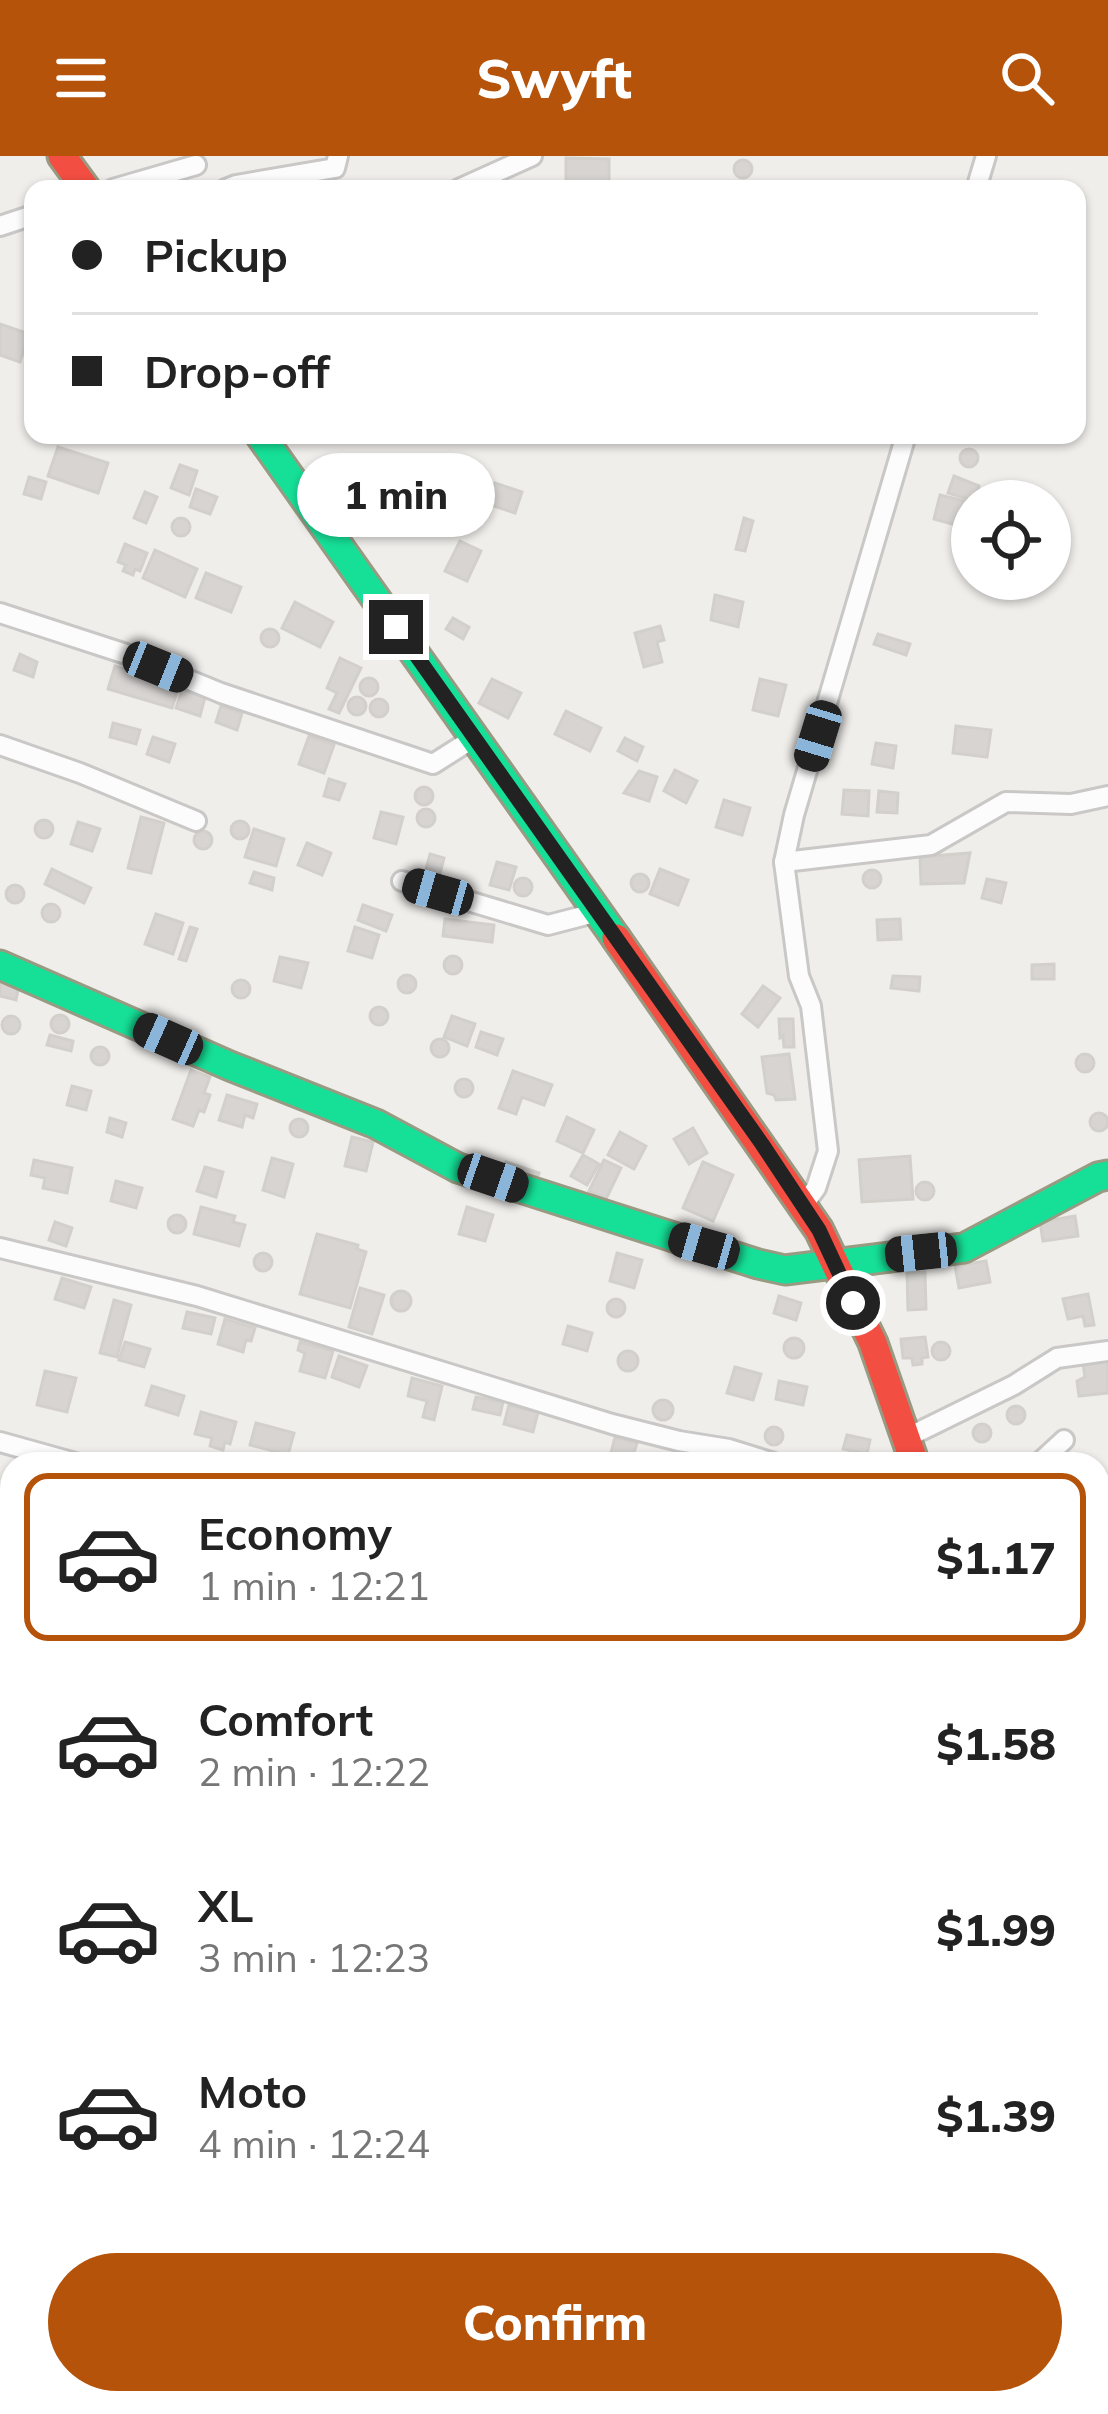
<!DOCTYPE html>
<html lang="en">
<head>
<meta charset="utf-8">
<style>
  body { margin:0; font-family:Mulish,sans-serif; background:#f6f6f6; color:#222; height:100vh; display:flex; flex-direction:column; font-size:45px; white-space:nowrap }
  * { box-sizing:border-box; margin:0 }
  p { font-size:39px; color:#767676 }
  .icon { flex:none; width:66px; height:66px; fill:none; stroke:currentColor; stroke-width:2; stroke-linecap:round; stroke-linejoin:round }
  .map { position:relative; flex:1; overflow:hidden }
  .details { position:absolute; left:0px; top:1296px; width:1110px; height:963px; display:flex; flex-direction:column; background:#fff; border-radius:36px 36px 0 0; box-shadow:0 3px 9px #0004 }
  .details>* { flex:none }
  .guide { position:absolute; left:24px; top:24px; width:1062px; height:264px; border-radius:24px; box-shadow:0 3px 9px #0004; display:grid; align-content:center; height:264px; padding:0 48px; background:#fff }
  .controls { position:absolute; left:951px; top:324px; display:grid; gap:24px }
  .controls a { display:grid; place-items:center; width:120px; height:120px; border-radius:50%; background:#fff; box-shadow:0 3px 9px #0004; font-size:60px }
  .end { position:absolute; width:54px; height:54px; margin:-27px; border:15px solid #222; background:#fff; box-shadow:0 0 0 6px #fff }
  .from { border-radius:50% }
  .bubble { position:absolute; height:84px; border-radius:42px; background:#fff; box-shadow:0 3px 9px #0004; font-size:39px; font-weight:800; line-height:84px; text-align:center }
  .car { position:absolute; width:36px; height:72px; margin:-36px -18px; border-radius:15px; box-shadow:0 0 9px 3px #0007; background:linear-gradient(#222 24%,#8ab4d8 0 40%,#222 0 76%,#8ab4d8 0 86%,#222 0) }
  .guide b { display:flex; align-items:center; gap:42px; height:114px; font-size:45px }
  .guide b+b { border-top:3px solid #e0e0e0 }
  .guide i { width:30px; height:30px; background:#222 }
  ul { padding:21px 0 0; list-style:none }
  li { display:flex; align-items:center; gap:36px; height:168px; margin:0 24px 18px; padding:0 24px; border:6px solid transparent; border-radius:24px }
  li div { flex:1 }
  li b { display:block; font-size:45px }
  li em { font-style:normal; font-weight:800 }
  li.active { border-color:#b45309 }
  li>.icon { width:108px; height:108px; stroke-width:1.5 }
  .cta { display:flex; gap:24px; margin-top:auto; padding:24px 48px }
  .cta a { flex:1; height:138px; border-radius:72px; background:#b45309; color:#fff; font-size:48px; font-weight:800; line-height:138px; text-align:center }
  header { display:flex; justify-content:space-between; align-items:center; height:156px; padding:0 48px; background:#b45309; color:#fff; font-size:54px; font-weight:800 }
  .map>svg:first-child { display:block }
  .building { fill:#d7d4d2; stroke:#d3d0cc; stroke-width:3 }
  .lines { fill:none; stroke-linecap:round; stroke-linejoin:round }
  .street-casing { stroke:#c9c8c7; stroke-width:24 }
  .fast-casing { stroke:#999a82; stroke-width:33 }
  .jam-casing { stroke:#999a82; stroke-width:33 }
  .street { stroke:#fdfcfc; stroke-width:18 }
  .fast { stroke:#16e098; stroke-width:27 }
  .jam { stroke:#f24e42; stroke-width:27 }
  .route { stroke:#222; stroke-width:15 }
</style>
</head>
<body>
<header><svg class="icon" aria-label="menu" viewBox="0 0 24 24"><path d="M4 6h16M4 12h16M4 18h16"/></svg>Swyft<svg class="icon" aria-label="search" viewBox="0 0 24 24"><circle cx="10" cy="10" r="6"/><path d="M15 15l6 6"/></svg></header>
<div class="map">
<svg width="1108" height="2258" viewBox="0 0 1108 2258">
  <rect width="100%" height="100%" fill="#f0eeeb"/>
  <g class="building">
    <path d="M566 2 609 3V26L566 25Z"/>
    <circle cx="743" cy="13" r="9"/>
    <path d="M0 168 29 178 20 206 0 199Z"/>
    <path d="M58 291 108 307 98 337 48 320Z"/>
    <circle cx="969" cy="302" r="9"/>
    <path d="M180 309 197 315 189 339 171 332Z"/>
    <path d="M954 320 979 330 975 345 948 337Z"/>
    <path d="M29 321 46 326 41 343 24 338Z"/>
    <path d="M495 327 522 336 515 357 488 348Z"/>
    <path d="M196 333 217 341 210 358 190 351Z"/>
    <path d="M145 336 157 341 146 367 134 362Z"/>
    <path d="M940 339 969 346 962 371 934 363Z"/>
    <circle cx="181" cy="371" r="9"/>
    <path d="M744 362 753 365 745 395 736 393Z"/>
    <path d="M460 385 481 395 467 425 445 415Z"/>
    <path d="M125 388 147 397 140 415 135 413 133 419 123 415 126 409 118 406Z"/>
    <path d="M155 394 197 413 185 441 143 422Z"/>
    <path d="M206 417 241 431 231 456 196 442Z"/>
    <path d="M715 439 743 446 738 471 711 464Z"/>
    <path d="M295 446 333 466 320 491 282 472Z"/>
    <path d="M453 462 469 471 463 483 446 473Z"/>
    <path d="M660 470 664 484 657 486 662 506 644 511 635 477Z"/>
    <circle cx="270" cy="482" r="9"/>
    <path d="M878 478 910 488 906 499 874 488Z"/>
    <path d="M20 498 37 506 33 521 14 514Z"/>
    <path d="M340 502 361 512 339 557 329 553 337 537 327 532Z"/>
    <path d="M115 510 179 530 172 552 108 533Z"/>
    <circle cx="369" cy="531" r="9"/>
    <path d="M492 523 521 537 508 562 479 547Z"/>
    <path d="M760 523 786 529 778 560 753 554Z"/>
    <path d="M182 534 205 541 200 560 176 552Z"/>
    <circle cx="357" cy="550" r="9"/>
    <circle cx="379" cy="552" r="9"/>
    <path d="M221 550 242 557 237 574 216 566Z"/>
    <path d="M566 555 601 572 590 595 555 578Z"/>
    <path d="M113 567 140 574 136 588 110 581Z"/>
    <path d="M956 570 991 574 987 601 953 597Z"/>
    <path d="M309 580 334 589 324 617 299 608Z"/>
    <path d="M153 581 175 588 169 606 147 598Z"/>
    <path d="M625 582 643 591 637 605 618 595Z"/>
    <path d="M876 587 896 590 893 612 872 608Z"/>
    <path d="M675 614 697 625 686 647 664 635Z"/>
    <path d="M639 615 657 621 649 645 624 637Z"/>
    <path d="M329 623 345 628 339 644 324 640Z"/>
    <circle cx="424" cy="640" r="9"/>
    <path d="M844 634 869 635 868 660 842 658Z"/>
    <path d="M879 635 898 637 897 657 877 656Z"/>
    <path d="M724 644 750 652 742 679 716 671Z"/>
    <circle cx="426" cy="662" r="9"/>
    <path d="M381 656 403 661 396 688 374 682Z"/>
    <path d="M141 661 164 667 151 717 128 712Z"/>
    <circle cx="44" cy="673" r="9"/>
    <circle cx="240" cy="674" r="9"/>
    <path d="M78 666 100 673 92 695 71 688Z"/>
    <path d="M254 673 284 683 276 710 245 701Z"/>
    <circle cx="203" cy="684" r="9"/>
    <path d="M307 687 331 697 322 719 298 709Z"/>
    <path d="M970 697 964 727 921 728 920 701Z"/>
    <path d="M430 698 444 702 439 721 425 717Z"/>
    <path d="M497 706 516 711 509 734 490 729Z"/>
    <path d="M52 713 91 732 84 747 45 728Z"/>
    <path d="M660 713 688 724 678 749 650 738Z"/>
    <circle cx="872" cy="723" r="9"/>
    <path d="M254 716 274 722 272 734 250 727Z"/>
    <circle cx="640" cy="727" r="9"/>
    <circle cx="523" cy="731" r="9"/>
    <path d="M987 723 1006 727 1001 747 982 742Z"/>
    <circle cx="15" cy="738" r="9"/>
    <circle cx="51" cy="757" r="9"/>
    <path d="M363 749 392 759 386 775 358 764Z"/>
    <path d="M156 758 183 767 173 798 145 788Z"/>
    <path d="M445 763 494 769 492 786 443 780Z"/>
    <path d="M900 763 901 783 878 784 877 764Z"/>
    <path d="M190 771 197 773 186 805 179 803Z"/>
    <path d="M355 771 379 779 372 802 348 795Z"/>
    <circle cx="453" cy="809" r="9"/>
    <path d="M280 801 308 807 301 832 274 825Z"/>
    <path d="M1054 808V823H1032V809Z"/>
    <circle cx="407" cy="828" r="9"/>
    <path d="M893 820 920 821 919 835 891 832Z"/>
    <circle cx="241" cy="833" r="9"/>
    <path d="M0 826 19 830 16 844 0 840Z"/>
    <path d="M763 830 780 842 758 871 742 858Z"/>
    <circle cx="379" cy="860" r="9"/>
    <circle cx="60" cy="868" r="9"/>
    <circle cx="11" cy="869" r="9"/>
    <path d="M452 860 475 868 467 890 444 881Z"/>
    <path d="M779 863H793L794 891H784L783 880 780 882Z"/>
    <path d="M481 876 503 883 497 899 476 891Z"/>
    <path d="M50 879 73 885 71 895 47 889Z"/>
    <circle cx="440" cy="892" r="9"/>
    <circle cx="100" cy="900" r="9"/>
    <path d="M789 898 795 943 776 944 774 939 767 937 762 901Z"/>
    <circle cx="1085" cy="907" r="9"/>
    <path d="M191 914 210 921 204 937 210 939 204 956 199 954 193 970 173 963Z"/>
    <path d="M513 915 552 929 544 949 522 941 516 958 499 952Z"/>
    <circle cx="464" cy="932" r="9"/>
    <path d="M72 930 91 935 86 954 67 949Z"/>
    <path d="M227 939 257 948 253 962 245 959 242 971 219 964Z"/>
    <circle cx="1099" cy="966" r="9"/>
    <path d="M567 961 594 974 583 997 557 985Z"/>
    <path d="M110 962 126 967 122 981 107 976Z"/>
    <circle cx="299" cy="972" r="9"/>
    <path d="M693 972 707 997 689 1008 674 983Z"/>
    <path d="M620 976 646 990 634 1013 608 999Z"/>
    <path d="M352 981 373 986 366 1015 345 1010Z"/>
    <path d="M583 999 599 1008 587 1029 571 1020Z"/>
    <path d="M910 1000 913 1043 862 1046 859 1004Z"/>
    <path d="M272 1002 293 1008 284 1041 263 1034Z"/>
    <path d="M34 1004 72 1012 67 1037 43 1032 45 1022 31 1019Z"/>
    <path d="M604 1004 621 1012 606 1043 589 1035Z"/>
    <path d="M506 1006 539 1017 536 1025 503 1014Z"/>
    <path d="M703 1006 733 1019 713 1065 683 1052Z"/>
    <path d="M205 1011 223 1016 216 1041 197 1035Z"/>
    <path d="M116 1025 142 1032 136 1052 111 1045Z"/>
    <circle cx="925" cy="1035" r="9"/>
    <path d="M201 1051 235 1060 233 1066 245 1069 239 1090 194 1078Z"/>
    <path d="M467 1051 493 1059 485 1085 459 1078Z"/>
    <circle cx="177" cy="1068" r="9"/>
    <path d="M1075 1060 1078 1080 1043 1085 1040 1066Z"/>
    <path d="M55 1066 72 1072 66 1090 49 1084Z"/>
    <path d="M317 1078 358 1089 357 1093 366 1096 350 1152 300 1138Z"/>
    <circle cx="263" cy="1106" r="9"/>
    <path d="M617 1097 642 1104 634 1132 610 1125Z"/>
    <path d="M986 1105 990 1126 959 1132 955 1110Z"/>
    <path d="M925 1116 926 1153 908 1154 907 1117Z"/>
    <path d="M62 1122 91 1131 84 1152 55 1143Z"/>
    <path d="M360 1132 384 1139 372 1178 349 1171Z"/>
    <circle cx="401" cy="1145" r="10"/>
    <path d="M1088 1138 1094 1169 1085 1170 1083 1160 1068 1163 1063 1143Z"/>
    <path d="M779 1140 801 1147 796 1164 774 1157Z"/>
    <circle cx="616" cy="1152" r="9"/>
    <path d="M114 1144 131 1149 117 1201 100 1197Z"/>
    <path d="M187 1156 215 1162 211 1178 183 1172Z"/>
    <path d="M225 1163 255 1172 251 1185 246 1184 243 1196 218 1188Z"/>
    <path d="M568 1170 592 1177 587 1195 563 1188Z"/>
    <path d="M925 1181 928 1201 922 1202V1208L913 1209 912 1202H903L901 1183Z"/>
    <circle cx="794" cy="1192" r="10"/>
    <path d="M125 1186 150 1193 144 1211 119 1204Z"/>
    <path d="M300 1186 333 1195 325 1222 300 1215 305 1197 298 1194Z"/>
    <circle cx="941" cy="1195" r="9"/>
    <circle cx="628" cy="1205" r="10"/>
    <path d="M339 1200 367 1210 359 1231 332 1221Z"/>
    <path d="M1108 1204V1237L1079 1240 1077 1225 1085 1221 1083 1207Z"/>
    <path d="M735 1211 761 1218 753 1244 727 1237Z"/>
    <path d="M45 1215 76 1222 67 1256 37 1249Z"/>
    <path d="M412 1222 442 1230 434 1264 423 1261 427 1245 408 1240Z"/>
    <path d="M779 1225 807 1231 803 1249 776 1243Z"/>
    <path d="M152 1230 184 1240 178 1259 146 1249Z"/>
    <path d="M476 1241 503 1246 500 1259 473 1253Z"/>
    <circle cx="663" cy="1254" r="10"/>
    <path d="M509 1249 538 1256 533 1276 504 1268Z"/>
    <circle cx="1016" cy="1259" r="9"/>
    <path d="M201 1256 236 1266 230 1288 225 1286 223 1294 210 1290 212 1282 195 1278Z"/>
    <path d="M256 1267 294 1277 288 1299 250 1289Z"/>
    <circle cx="982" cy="1277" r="9"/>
    <circle cx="774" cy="1280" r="9"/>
    <path d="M847 1279 870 1284 867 1298 843 1293Z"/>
    <path d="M615 1281 637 1287 632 1303 611 1297Z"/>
    <path d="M0 1457 12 1460V1482L0 1479Z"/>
    <path d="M1108 2022V2054L1098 2055V2023Z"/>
    <path d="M391 2247H437L434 2258H388Z"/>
    <path d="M442 2247H470L474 2248 471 2258H439Z"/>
    <path d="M474 2247 504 2251 502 2258H472Z"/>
    <path d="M756 2247H761L787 2257 752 2258Z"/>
  </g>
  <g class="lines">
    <g class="street-casing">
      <g id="street">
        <path d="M113 33 196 9"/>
        <path d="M226 33 236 29 335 12 338 0"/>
        <path d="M459 33 532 0"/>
        <path d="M976 33 986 0"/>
        <path d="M0 70 33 59"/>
        <path d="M0 457 126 498 221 537 433 608 474 582"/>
        <path d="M0 589 80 617 196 665"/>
        <path d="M784 706 931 689 1006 646 1071 648 1108 640"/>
        <path d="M402 725 548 769 598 756"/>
        <path d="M803 1050 816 1032 828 995 811 850 799 820 784 706 794 659 906 279"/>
        <path d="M0 1092 197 1140 612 1268 679 1285 729 1293 777 1308"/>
        <path d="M906 1282 1014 1229 1057 1202 1108 1195"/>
        <path d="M0 1286 79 1308"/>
        <path d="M1038 1308 1064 1284"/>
        <path d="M0 1383 12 1387"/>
        <path d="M1098 1517 1108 1515"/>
        <path d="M1098 1532 1108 1536"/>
        <path d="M1098 1631 1108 1635"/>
        <path d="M0 1761 12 1764"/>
        <path d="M1098 1914H1108"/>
        <path d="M525 2247 562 2258"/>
        <path d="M160 2258 162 2247"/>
        <path d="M235 2258 244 2247"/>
      </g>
    </g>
    <g class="fast-casing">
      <g id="fast">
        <path d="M260 279 616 782"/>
        <path d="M0 809 230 910 376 968 458 1012 758 1108 785 1114 964 1092 1098 1021 1108 1019"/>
      </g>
    </g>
    <g class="jam-casing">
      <g id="jam">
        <path d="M62 0 86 33"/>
        <path d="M616 782 819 1074 873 1187 915 1308"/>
        <path d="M1017 2258 1019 2247"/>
      </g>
    </g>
    <use href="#street" class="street"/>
    <use href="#fast" class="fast"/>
    <use href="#jam" class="jam"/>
  </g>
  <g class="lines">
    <path class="route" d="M396 471 762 988 819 1074 853 1147"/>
  </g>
</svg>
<div class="controls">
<a><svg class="icon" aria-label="locate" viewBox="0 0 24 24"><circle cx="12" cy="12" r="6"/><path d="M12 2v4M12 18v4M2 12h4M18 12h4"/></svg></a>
</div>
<i class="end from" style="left:853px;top:1147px"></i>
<i class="end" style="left:396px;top:471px"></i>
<div class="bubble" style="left:297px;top:297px;width:198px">1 min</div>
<i class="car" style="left:158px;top:511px;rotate:112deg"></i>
<i class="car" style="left:818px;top:580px;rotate:197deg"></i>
<i class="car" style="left:438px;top:736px;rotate:286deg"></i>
<i class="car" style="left:168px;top:883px;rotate:294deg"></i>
<i class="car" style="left:493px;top:1022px;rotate:109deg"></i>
<i class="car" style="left:704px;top:1090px;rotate:286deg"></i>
<i class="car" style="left:921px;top:1096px;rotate:264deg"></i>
<div class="guide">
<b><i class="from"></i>Pickup</b>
<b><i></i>Drop-off</b>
</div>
<section class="details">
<ul>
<li class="active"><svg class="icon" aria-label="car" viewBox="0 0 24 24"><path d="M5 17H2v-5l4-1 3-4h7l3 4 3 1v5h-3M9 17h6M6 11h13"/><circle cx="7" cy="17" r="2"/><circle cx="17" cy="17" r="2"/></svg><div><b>Economy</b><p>1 min · 12:21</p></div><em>$1.17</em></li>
<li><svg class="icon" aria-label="car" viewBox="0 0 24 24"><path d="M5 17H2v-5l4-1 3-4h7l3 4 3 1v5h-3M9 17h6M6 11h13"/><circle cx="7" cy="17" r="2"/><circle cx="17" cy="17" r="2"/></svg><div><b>Comfort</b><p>2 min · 12:22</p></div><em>$1.58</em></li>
<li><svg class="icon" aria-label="car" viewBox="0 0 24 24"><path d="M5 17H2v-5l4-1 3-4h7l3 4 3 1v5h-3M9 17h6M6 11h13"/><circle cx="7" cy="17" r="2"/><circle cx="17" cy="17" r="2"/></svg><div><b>XL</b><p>3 min · 12:23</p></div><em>$1.99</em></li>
<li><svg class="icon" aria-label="car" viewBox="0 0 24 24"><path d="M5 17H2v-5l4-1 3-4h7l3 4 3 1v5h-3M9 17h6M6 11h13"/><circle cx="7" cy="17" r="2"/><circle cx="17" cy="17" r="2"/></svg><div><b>Moto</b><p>4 min · 12:24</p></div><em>$1.39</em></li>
</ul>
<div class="cta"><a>Confirm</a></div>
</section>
</div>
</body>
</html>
